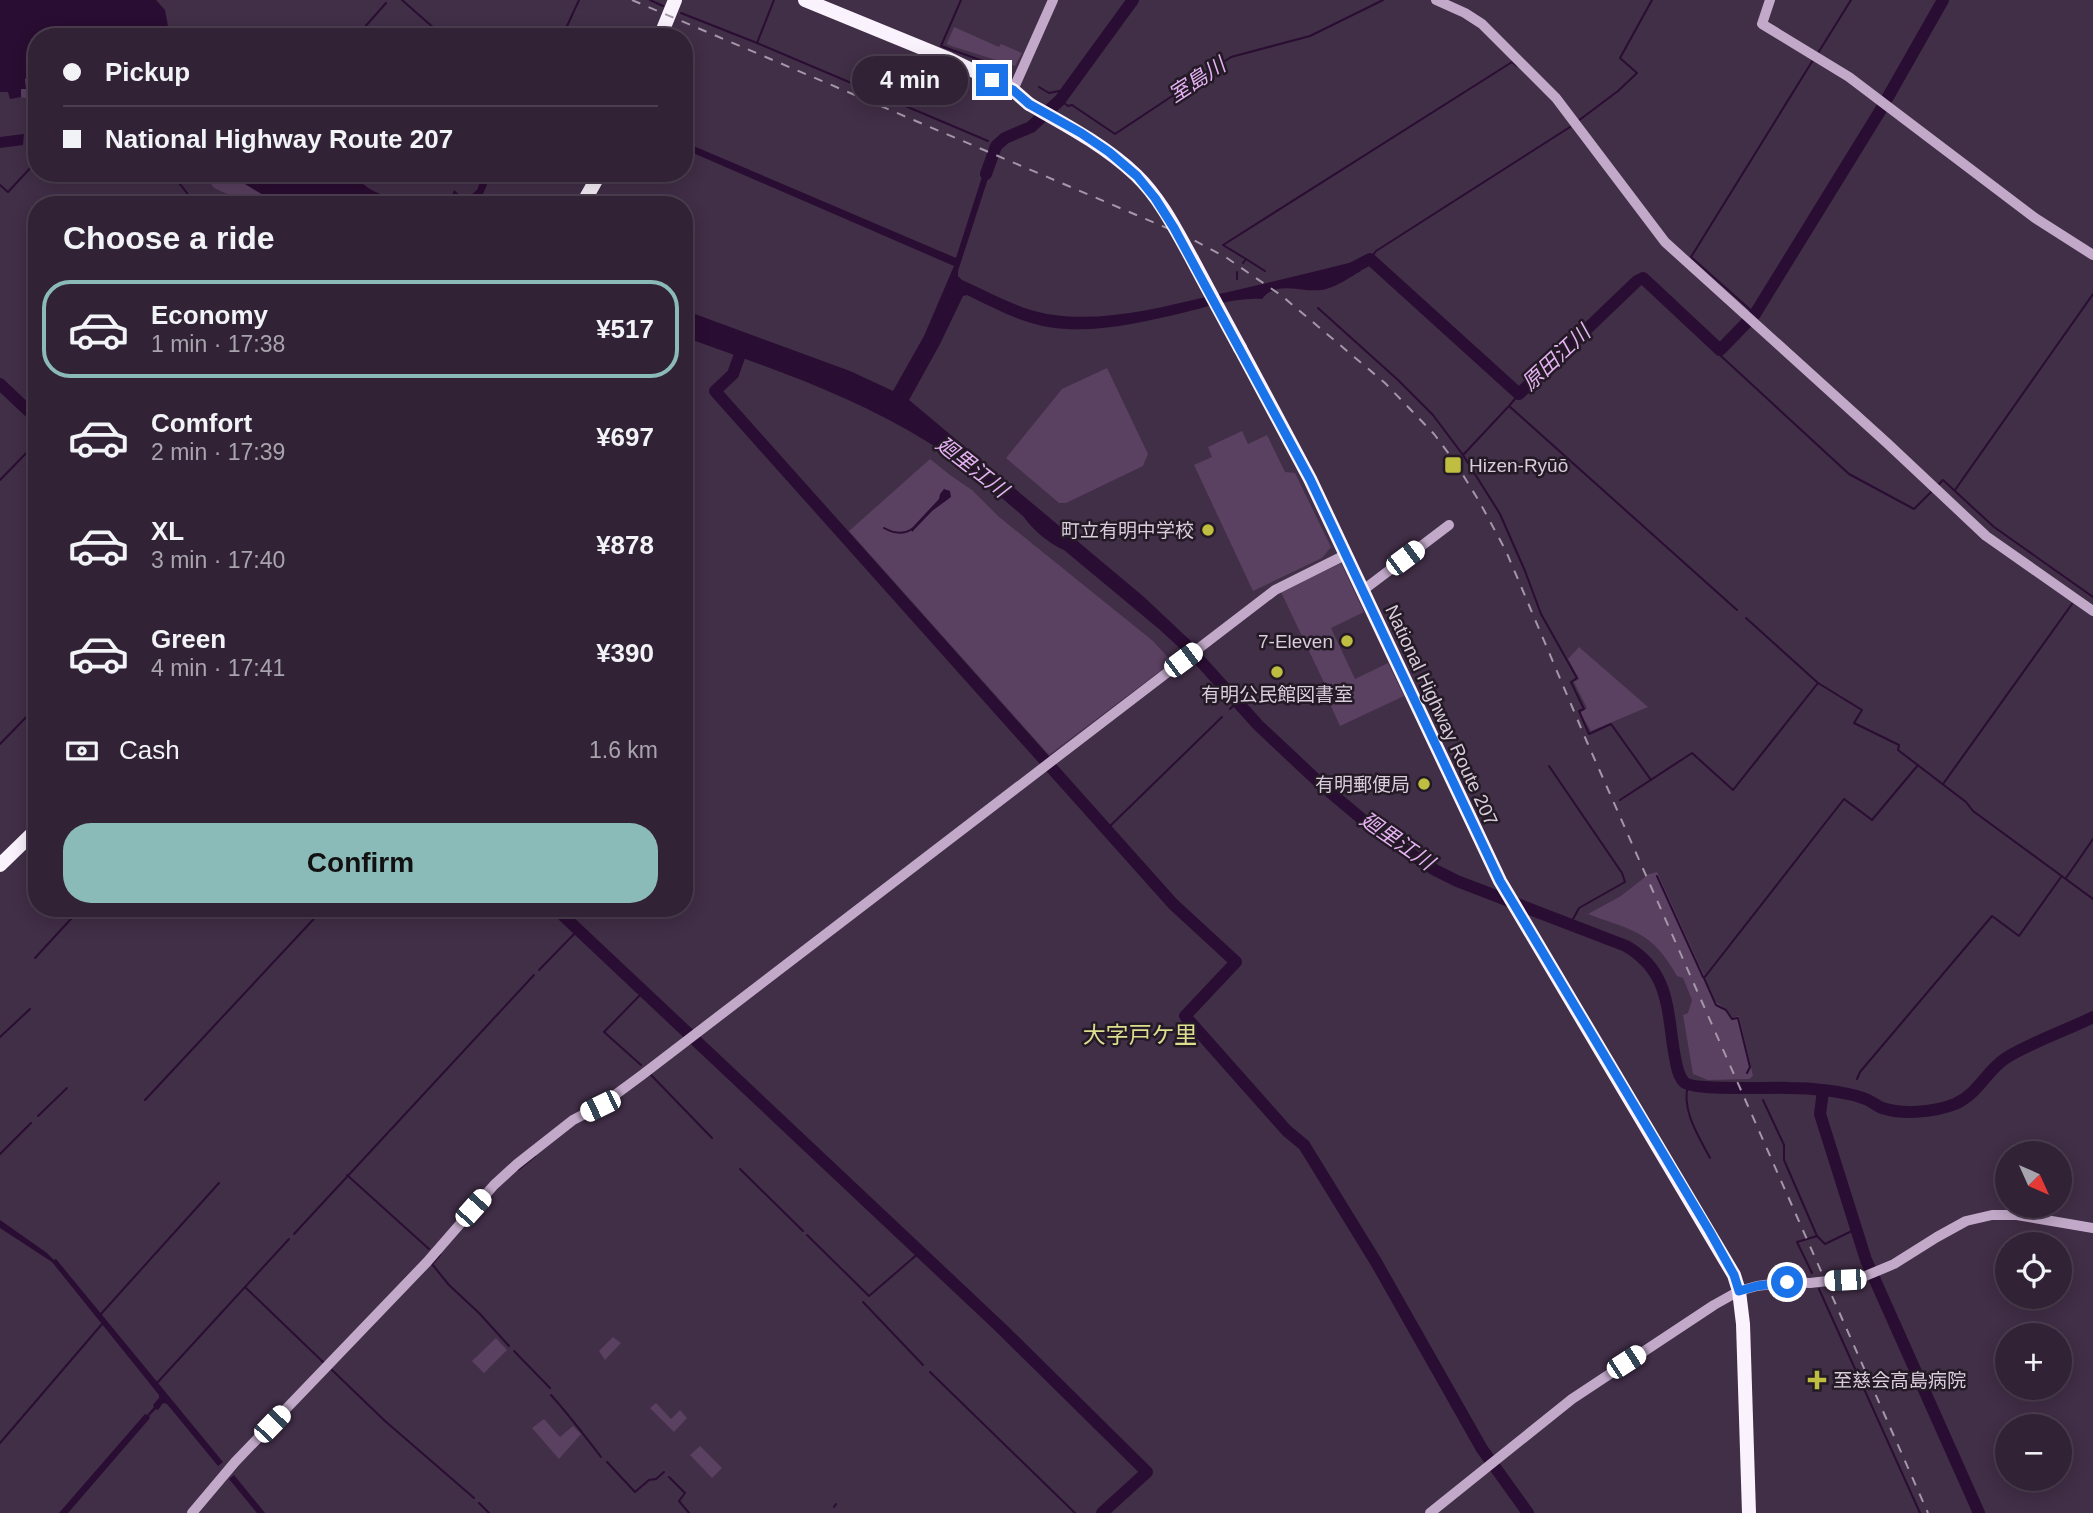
<!DOCTYPE html>
<html lang="en">
<head>
<meta charset="utf-8">
<style>
  body { margin:0; font-family:Helvetica,"Noto Sans JP",sans-serif; background:#3d2f41; color:#f1f3f6; height:100vh; display:flex; flex-direction:column; font-size:26px; white-space:nowrap }
  * { box-sizing:border-box; margin:0 }
  p { font-size:23px; color:#a8a4ad }
  .icon { flex:none; width:38px; height:38px; fill:none; stroke:currentColor; stroke-width:2; stroke-linecap:round; stroke-linejoin:round }
  .map { position:relative; flex:1; overflow:hidden }
  .details { position:absolute; left:28px; top:196px; width:665px; height:721px; display:flex; flex-direction:column; background:#312235; border-radius:28px; box-shadow:0 4px 18px #0003,0 0 0 2px #4c3f50 }
  .details>* { flex:none }
  .banner { position:absolute; left:28px; top:28px; width:665px; height:154px; border-radius:28px; box-shadow:0 4px 18px #0003,0 0 0 2px #4c3f50; display:grid; align-content:center; height:154px; padding:0 35px; background:#312235 }
  .needle { width:46px; rotate:135deg }
  .buttons { position:absolute; left:1995px; top:1141px; display:grid; gap:14px }
  .buttons a { display:grid; place-items:center; width:77px; height:77px; border-radius:50%; background:#312235; box-shadow:0 4px 18px #0003,0 0 0 2px #4c3f50; font-size:35px }
  .end { position:absolute; width:32px; height:32px; margin:-16px; border:9px solid #1a73e8; background:#fff; box-shadow:0 0 0 4px #fff }
  .from { border-radius:50% }
  .bubble { position:absolute; height:49px; border-radius:24px; background:#312235; box-shadow:0 4px 18px #0003,0 0 0 2px #4c3f50; font-size:23px; font-weight:600; line-height:49px; text-align:center }
  .car { position:absolute; width:21px; height:42px; margin:-21px -10px; border-radius:9px; box-shadow:0 0 5px 2px #0007; background:linear-gradient(#fff 24%,#345 0 40%,#fff 0 76%,#345 0 86%,#fff 0) }
  .banner b { display:flex; align-items:center; gap:24px; height:66px; font-size:26px }
  .banner b+b { border-top:2px solid #4c3f50 }
  .banner i { width:18px; height:18px; background:#f1f3f6 }
  ul { padding:0; list-style:none }
  li { display:flex; align-items:center; gap:21px; height:98px; margin:0 14px 10px; padding:0 21px; border:4px solid transparent; border-radius:28px }
  li div { flex:1 }
  li b { display:block; font-size:26px }
  li em { font-style:normal; font-weight:600 }
  li.current { border-color:#8bbbb9 }
  li>.icon { width:63px; height:63px; stroke-width:1.5 }
  h2 { padding:0 35px; font-size:32px; line-height:84px }
  .pay { display:flex; align-items:center; gap:18px; height:77px; padding:0 35px; font-size:26px }
  .pay p { margin-inline-start:auto }
  .button { display:flex; gap:14px; margin-top:auto; padding:14px 35px }
  .button a { flex:1; height:80px; border-radius:28px; background:#8bbbb9; color:#111; font-size:28px; font-weight:600; line-height:80px; text-align:center }
  .map>svg:first-child { display:block }
  .green { fill:#5a4061 }
  .water { fill:#2a0d32 }
  .lines { fill:none; stroke-linecap:round; stroke-linejoin:round }
  .stream { stroke:#2a0d32; stroke-width:2 }
  .river { stroke:#2a0d32; stroke-width:12 }
  .secondary { stroke:#c2a9c9; stroke-width:10 }
  .highway { stroke:#faf2fc; stroke-width:14 }
  .rail { stroke:#a597a9; stroke-width:2; stroke-dasharray:9 9; stroke-linecap:butt }
  .highway-bridge { stroke:#faf2fc; stroke-width:14 }
  .route { stroke:#1a73e8; stroke-width:9 }
  .poi-dot { fill:#bfbe41; stroke:#231a25; stroke-width:2.5 }
  .labels { text-anchor:middle; stroke-width:5; stroke-linejoin:round; paint-order:stroke }
  .poi-label { font-size:19px; fill:#d9cddc; stroke:#231a25; text-anchor:end }
  .street-label { font-size:19px; fill:#d9cddc; stroke:#231a25 }
  .water-label { font-size:21px; font-style:italic; fill:#e5b1f3; stroke:#231a25 }
  .quarter-label { font-size:23px; fill:#ddde90; stroke:#231a25 }
</style>
</head>
<body>
<div class="map">
<svg width="2093" height="1513" viewBox="0 0 2093 1513">
  <rect width="100%" height="100%" fill="#412e47"/>
  <g class="green">
    <path d="M954 27 999 47 1001 44 1022 53 1015 66 948 45 947 43Z"/>
    <path d="M37 44V101L21 97V89L26 88 24 79Z"/>
    <path d="M203 173H254L308 205 283 198 273 201 247 203 214 188Z"/>
    <path d="M1107 368 1148 454 1143 466 1066 503H1059L1006 458 1062 389Z"/>
    <path d="M1242 431 1248 444 1267 435 1285 472 1295 473 1331 547 1322 558 1253 591 1194 465 1212 457 1208 447Z"/>
    <path d="M930 459 950 475 972 490 998 516 1153 641 1172 662 1049 755 849 531Z"/>
    <path d="M1341 563 1364 612 1331 628 1355 679 1388 663 1404 696 1340 726 1325 693 1328 691 1281 592Z"/>
    <path d="M1579 647 1648 707 1591 731 1580 713 1587 708 1574 682 1579 679 1568 659Z"/>
    <path d="M1657 872 1716 1002 1726 1009 1733 1018 1739 1016 1753 1076 1749 1079 1708 1080 1693 1074 1683 1015 1688 1013 1692 1000 1683 978 1677 976C1652 931 1633 931 1588 914L1621 896 1649 874Z"/>
    <path d="M613 1337 621 1343 605 1360 599 1351Z"/>
    <path d="M496 1338 507 1350 484 1373 472 1361Z"/>
    <path d="M656 1403 671 1419 680 1410 687 1418 674 1432 650 1408Z"/>
    <path d="M544 1419 560 1437 573 1426 581 1434 559 1459 532 1428Z"/>
    <path d="M700 1446 722 1468 712 1478 690 1455Z"/>
  </g>
  <g class="water">
    <path d="M0 0H156L165 10 170 37H37V76L25 79 26 89H21V97L10 99 8 92H0Z"/>
    <path d="M24 134 23 145 0 148V137Z"/>
    <path d="M684 142 956 258 988 158 994 160 958 271V276L962 280C989 292 1018 309 1047 314 1101 323 1154 309 1206 297 1256 286 1304 274 1353 262L1361 271C1350 277 1338 286 1326 289 1305 295 1277 278 1262 299 1235 297 1208 307 1182 313 1131 325 1073 339 1022 320 1003 313 985 304 967 295L963 296 940 344 909 400 1144 597 1195 645 1185 653 1159 629 1064 550C1048 543 1034 531 1023 516 992 490 961 462 926 441 850 394 767 367 684 337V310L850 371 893 391 924 336 954 266 684 149Z"/>
    <path d="M216 173H389L364 178 362 183C376 196 396 198 413 205H309L283 198 273 201 240 181 220 177Z"/>
    <path d="M484 173H492L483 194 471 205H457L451 198 454 190 465 200 477 190Z"/>
    <path d="M944 489 950 491 951 497 932 511 912 532 911 529 939 499 940 494Z"/>
    <path d="M0 1220 47 1253 54 1260 56 1259 223 1462 218 1466 167 1404 163 1403 158 1410 156 1409 149 1416 150 1418 68 1513H59L145 1414 147 1415 154 1407 153 1405 159 1398V1395L52 1262 0 1228Z"/>
    <path d="M234 1475 265 1513H257L229 1479Z"/>
  </g>
  <g class="lines">
    <g class="stream">
      <path d="M402 0 444 37"/>
      <path d="M650 0 663 6"/>
      <path d="M961 0 941 46 1008 70"/>
      <path d="M681 13 757 43 774 0"/>
      <path d="M356 37 386 3"/>
      <path d="M562 37 579 0"/>
      <path d="M757 43 988 141"/>
      <path d="M1818 53 1851 0"/>
      <path d="M1039 87 1049 93 1059 91 1065 94"/>
      <path d="M1060 100 1068 106 1072 105 1115 134 1231 57 1310 36 1383 0"/>
      <path d="M1578 121 1618 91 1637 73 1620 58 1652 0"/>
      <path d="M166 173 180 184 196 205"/>
      <path d="M0 185 8 192 33 165 37 136"/>
      <path d="M1246 259 1265 271"/>
      <path d="M1370 259 1376 251 1570 127"/>
      <path d="M1243 263 1246 259 1223 245 1512 62 1517 66"/>
      <path d="M1237 279V272"/>
      <path d="M1318 308 1398 380 1433 415 1463 455 1500 514 1525 571 1541 614 1577 678 1571 682 1584 709 1579 711 1589 734 1611 724 1651 780"/>
      <path d="M1755 314 1691 257 1813 60"/>
      <path d="M1720 350 1721 356 1849 474 1914 509 1931 492"/>
      <path d="M1519 394 1509 406 1737 610"/>
      <path d="M1464 454 1508 407"/>
      <path d="M0 480 37 442"/>
      <path d="M1938 485 1943 480 1994 527 2093 597"/>
      <path d="M1955 490 2093 294"/>
      <path d="M884 528C893 533 903 535 912 529"/>
      <path d="M1746 618 1818 683 1862 710 1854 723 1899 745 1898 750 1966 802 1973 811 2093 899"/>
      <path d="M1230 709 1236 703"/>
      <path d="M0 744 37 706"/>
      <path d="M1549 766 1622 873 1625 882 1579 908 1570 925"/>
      <path d="M1943 784 2072 604"/>
      <path d="M1620 800 1692 753 1733 790 1818 683"/>
      <path d="M1106 830 1222 717"/>
      <path d="M1657 876 1703 977"/>
      <path d="M2066 878 2093 839"/>
      <path d="M35 958 81 908"/>
      <path d="M539 970 578 930"/>
      <path d="M0 1037 30 1009"/>
      <path d="M641 1065 604 1032 644 991"/>
      <path d="M1747 1073 1750 1067 1738 1018 1732 1019 1726 1010 1716 1005 1704 978 1844 799 1872 820 1918 765"/>
      <path d="M651 1075 712 1138"/>
      <path d="M1857 1079 1860 1072 1992 916 2019 936 2061 877"/>
      <path d="M1688 1085C1681 1110 1699 1137 1710 1158"/>
      <path d="M1853 1090V1096"/>
      <path d="M145 1100 324 908"/>
      <path d="M1763 1100 1784 1145V1160L1817 1236 1825 1244 1856 1229"/>
      <path d="M38 1116 67 1088"/>
      <path d="M0 1154 31 1123"/>
      <path d="M740 1169 803 1231"/>
      <path d="M518 1170 535 1156"/>
      <path d="M347 1175 429 1249"/>
      <path d="M294 1234 534 975"/>
      <path d="M807 1235 869 1296 920 1252"/>
      <path d="M440 1255 432 1264 449 1285 479 1313 509 1346"/>
      <path d="M1812 1273 1797 1242 1817 1236"/>
      <path d="M245 1287 323 1362"/>
      <path d="M1819 1289 1920 1513"/>
      <path d="M863 1302 923 1365"/>
      <path d="M100 1315 219 1183"/>
      <path d="M514 1351 550 1388"/>
      <path d="M332 1370 385 1421 474 1498"/>
      <path d="M930 1372 1075 1513"/>
      <path d="M157 1383 289 1239"/>
      <path d="M551 1395C569 1415 585 1436 601 1457"/>
      <path d="M0 1443 102 1324"/>
      <path d="M607 1462 635 1492 649 1480 656 1479 664 1472"/>
      <path d="M669 1477 685 1493 679 1501 689 1513"/>
      <path d="M479 1503 489 1513"/>
      <path d="M834 1507 836 1504"/>
    </g>
    <g class="river">
      <path d="M986 174 996 146 1005 138 1031 127 1060 100 1133 0"/>
      <path d="M1343 273 1370 259 1519 394 1637 281 1643 278 1720 350 1755 314 1880 111 1943 0"/>
      <path d="M743 346 733 374 715 391 1173 904 1236 962 1185 1016 1287 1131 1304 1145 1376 1262 1482 1449 1528 1513"/>
      <path d="M0 384 37 419"/>
      <path d="M1186 645 1258 725 1325 788 1375 830 1435 870 1457 881 1626 946C1669 971 1667 1008 1674 1052 1676 1062 1677 1075 1684 1082 1692 1091 1772 1087 1789 1088 1811 1088 1843 1091 1863 1098 1870 1100 1875 1105 1882 1108 1903 1115 1935 1112 1955 1104 1978 1094 1986 1071 2006 1058 2030 1043 2067 1030 2093 1017"/>
      <path d="M555 908 1001 1328 1147 1472 1102 1513"/>
      <path d="M1823 1091 1820 1114 1866 1260 1979 1513"/>
    </g>
    <g class="secondary">
      <path d="M1436 0 1465 13 1482 24 1556 98 1665 242 1887 443 1986 536 2093 611"/>
      <path d="M1770 0 1762 24 1849 77 2035 218 2093 255"/>
      <path d="M1013 90 1053 0"/>
      <path d="M1362 591 1449 525"/>
      <path d="M192 1513 235 1462 427 1262 494 1185 517 1164 573 1120 600 1106 642 1075 1275 590 1345 555"/>
      <path d="M1430 1513 1572 1399 1714 1305 1739 1291 1757 1286 1787 1282 1810 1283 1863 1277 1894 1264 1937 1237 1966 1221 1992 1215H2017L2093 1228"/>
    </g>
    <g class="highway">
      <path d="M805 0 949 59 1013 90 1029 104"/>
      <path d="M660 37 675 0"/>
      <path d="M582 205 600 173"/>
      <path d="M1240 348 1310 479 1500 881 1734 1275 1739 1291 1743 1324 1749 1513"/>
      <path d="M0 865 37 829"/>
    </g>
    <path class="rail" d="M632 0 1188 237 1227 258 1282 296 1385 383 1434 434 1455 462 1479 501 1506 551 1587 742 1928 1513"/>
    <path class="highway-bridge" d="M1029 104C1066 125 1104 145 1136 175 1160 198 1176 230 1192 259 1208 289 1224 319 1240 348"/>
  </g>
  <g class="lines">
    <path class="route" d="M992 80 1013 90 1029 104 1081 133 1109 152 1137 176 1155 198 1174 228 1310 479 1500 881 1710 1232 1734 1275 1739 1291 1757 1286 1787 1282"/>
  </g>
  <g class="poi-dot">
    <rect x="1444" y="456" width="18" height="18" rx="3.5"/>
    <circle cx="1208" cy="530" r="7"/>
    <circle cx="1347" cy="641" r="7"/>
    <circle cx="1277" cy="672" r="7"/>
    <circle cx="1424" cy="784" r="7"/>
    <path d="M1813.5 1369.5h7v7h7v7h-7v7h-7v-7h-7v-7h7z"/>
  </g>
  <g class="labels">
    <g class="poi-label">
      <text x="1469" y="472" text-anchor="start">Hizen-Ryūō</text>
      <text x="1194" y="537">町立有明中学校</text>
      <text x="1333" y="648">7-Eleven</text>
      <text x="1277" y="701" text-anchor="middle">有明公民館図書室</text>
      <text x="1410" y="791">有明郵便局</text>
      <text x="1833" y="1387" text-anchor="start">至慈会高島病院</text>
    </g>
    <g class="street-label">
      <text transform="translate(1442 715) rotate(65)" y="7">National Highway Route 207</text>
    </g>
    <g class="water-label">
      <text transform="translate(1197 80) rotate(-33)" y="7">室島川</text>
      <text transform="translate(1556 358) rotate(-43)" y="7">原田江川</text>
      <text transform="translate(972 467) rotate(38)" y="7">廻里江川</text>
      <text transform="translate(1397 841) rotate(35)" y="7">廻里江川</text>
    </g>
    <g class="quarter-label">
      <text x="1140" y="1043">大字戸ケ里</text>
    </g>
  </g>
</svg>
<div class="buttons">
<a><svg class="needle" viewBox="-14 -14 28 28"><path d="M0-13l5 13h-10z" fill="#e53935"/><path d="M0 13l5-13h-10z" fill="#a8a4ad"/></svg></a>
<a><svg class="icon" aria-label="locate" viewBox="0 0 24 24"><circle cx="12" cy="12" r="6"/><path d="M12 2v4M12 18v4M2 12h4M18 12h4"/></svg></a>
<a>+</a>
<a>−</a>
</div>
<i class="end from" style="left:1787px;top:1282px"></i>
<i class="end" style="left:992px;top:80px"></i>
<div class="bubble" style="left:852px;top:56px;width:116px">4 min</div>
<i class="car" style="left:1405px;top:558px;rotate:53deg"></i>
<i class="car" style="left:1183px;top:660px;rotate:53deg"></i>
<i class="car" style="left:600px;top:1106px;rotate:244deg"></i>
<i class="car" style="left:473px;top:1208px;rotate:42deg"></i>
<i class="car" style="left:1845px;top:1280px;rotate:267deg"></i>
<i class="car" style="left:1626px;top:1362px;rotate:57deg"></i>
<i class="car" style="left:272px;top:1424px;rotate:44deg"></i>
<div class="banner">
<b><i class="from"></i>Pickup</b>
<b><i></i>National Highway Route 207</b>
</div>
<section class="details">
<h2>Choose a ride</h2>
<ul>
<li class="current"><svg class="icon" aria-label="car" viewBox="0 0 24 24"><path d="M5 17H2v-5l4-1 3-4h7l3 4 3 1v5h-3M9 17h6M6 11h13"/><circle cx="7" cy="17" r="2"/><circle cx="17" cy="17" r="2"/></svg><div><b>Economy</b><p>1 min · 17:38</p></div><em>¥517</em></li>
<li><svg class="icon" aria-label="car" viewBox="0 0 24 24"><path d="M5 17H2v-5l4-1 3-4h7l3 4 3 1v5h-3M9 17h6M6 11h13"/><circle cx="7" cy="17" r="2"/><circle cx="17" cy="17" r="2"/></svg><div><b>Comfort</b><p>2 min · 17:39</p></div><em>¥697</em></li>
<li><svg class="icon" aria-label="car" viewBox="0 0 24 24"><path d="M5 17H2v-5l4-1 3-4h7l3 4 3 1v5h-3M9 17h6M6 11h13"/><circle cx="7" cy="17" r="2"/><circle cx="17" cy="17" r="2"/></svg><div><b>XL</b><p>3 min · 17:40</p></div><em>¥878</em></li>
<li><svg class="icon" aria-label="car" viewBox="0 0 24 24"><path d="M5 17H2v-5l4-1 3-4h7l3 4 3 1v5h-3M9 17h6M6 11h13"/><circle cx="7" cy="17" r="2"/><circle cx="17" cy="17" r="2"/></svg><div><b>Green</b><p>4 min · 17:41</p></div><em>¥390</em></li>
</ul>
<div class="pay"><svg class="icon" aria-label="cash" viewBox="0 0 24 24"><path d="M3 7h18v10H3z"/><circle cx="12" cy="12" r="2"/></svg>Cash<p>1.6 km</p></div>
<div class="button"><a>Confirm</a></div>
</section>
</div>
</body>
</html>
